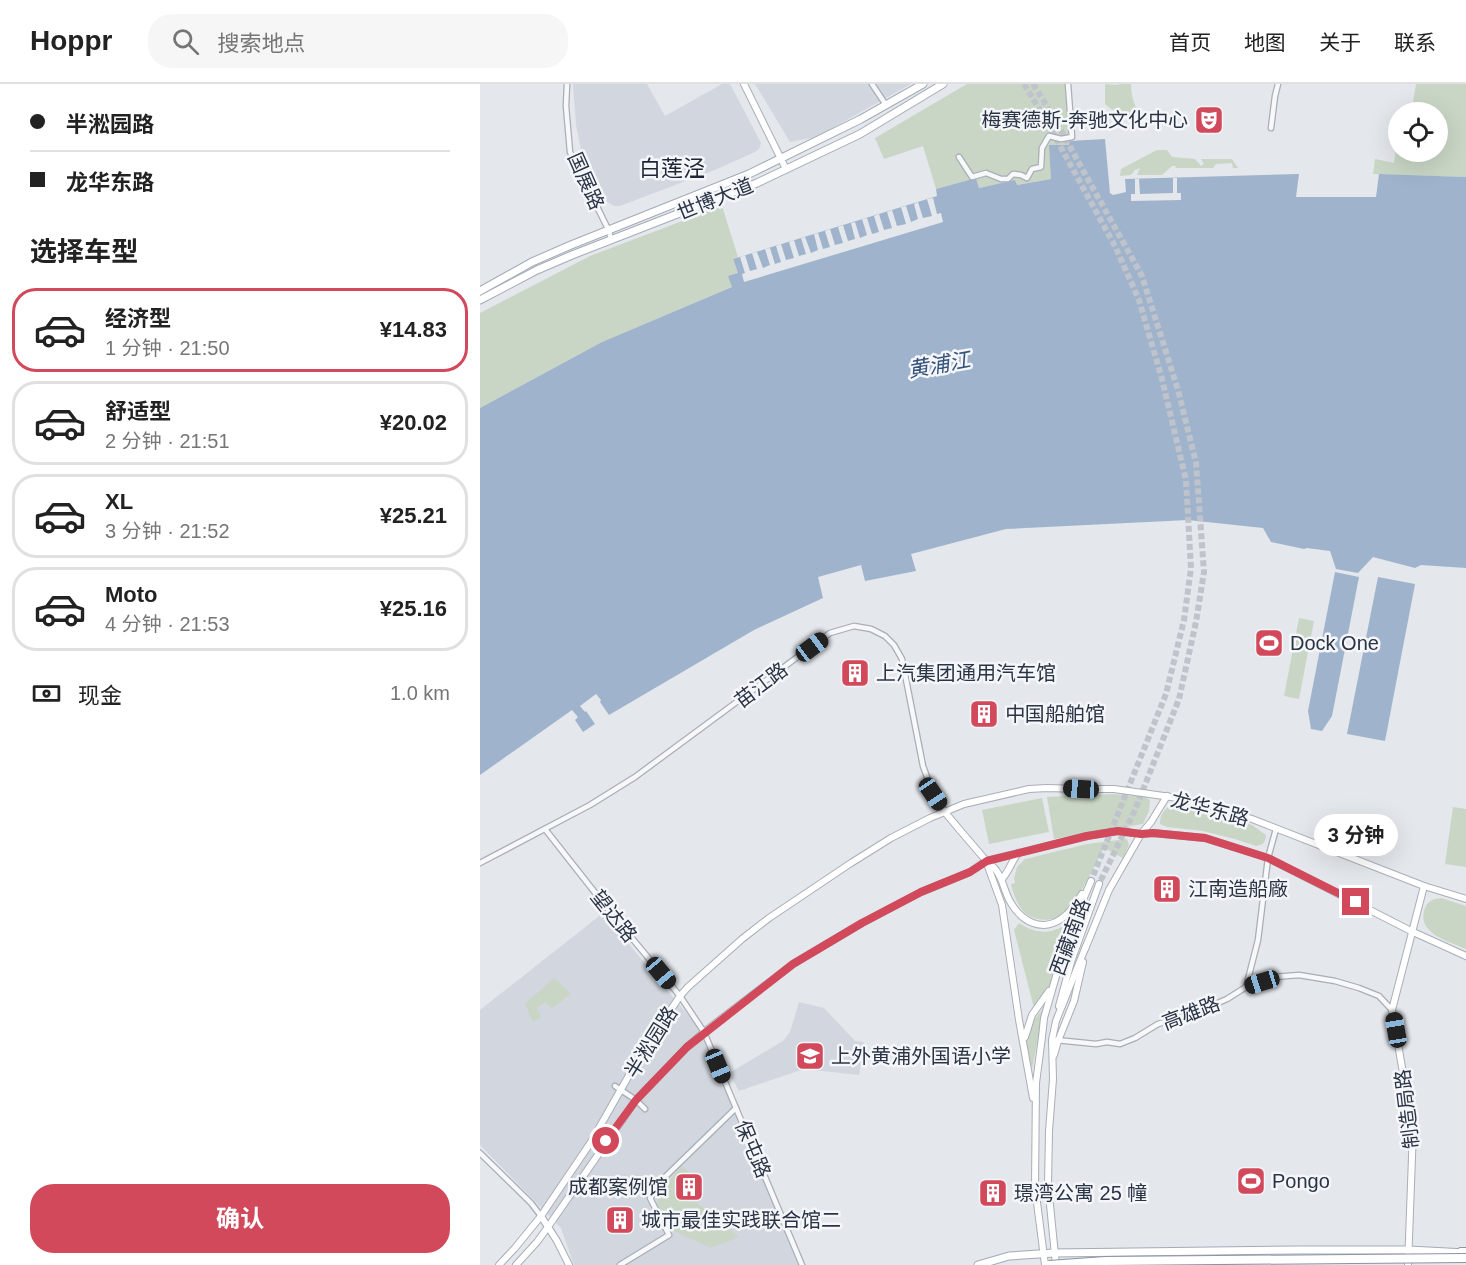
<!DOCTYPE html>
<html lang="zh">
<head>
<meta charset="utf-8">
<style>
  body { margin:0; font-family:Helvetica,"Noto Sans SC",sans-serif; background:#f6f6f6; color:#222; height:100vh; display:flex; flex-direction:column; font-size:22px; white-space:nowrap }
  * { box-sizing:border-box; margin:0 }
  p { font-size:20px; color:#767676 }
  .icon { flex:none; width:33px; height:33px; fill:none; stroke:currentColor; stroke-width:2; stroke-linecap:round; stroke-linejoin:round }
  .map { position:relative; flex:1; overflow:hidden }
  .panel { display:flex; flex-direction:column; background:#fff; width:480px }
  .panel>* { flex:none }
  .guide { display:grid; align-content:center; height:132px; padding:0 30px; background:#fff }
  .buttons { position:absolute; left:908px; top:18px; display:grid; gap:12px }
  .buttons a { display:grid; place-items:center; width:60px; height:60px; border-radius:50%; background:#fff; box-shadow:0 6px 24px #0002; font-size:30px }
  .end { position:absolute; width:27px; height:27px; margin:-14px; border:8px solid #d1495b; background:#fff; box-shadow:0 0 0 3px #fff }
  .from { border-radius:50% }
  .bubble { position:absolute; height:42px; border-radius:21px; background:#fff; box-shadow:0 6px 24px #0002; font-size:20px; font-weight:700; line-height:42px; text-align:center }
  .car { position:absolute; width:18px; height:36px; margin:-18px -9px; border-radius:8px; box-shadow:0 0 4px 2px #0007; background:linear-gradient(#222 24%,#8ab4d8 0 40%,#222 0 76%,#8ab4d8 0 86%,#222 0) }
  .guide b { display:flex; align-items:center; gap:21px; height:57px; font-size:22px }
  .guide b+b { border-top:2px solid #e0e0e0 }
  .guide i { width:15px; height:15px; background:#222 }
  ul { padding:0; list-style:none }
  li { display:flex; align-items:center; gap:18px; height:84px; margin:0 12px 9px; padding:0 18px; border:3px solid #e0e0e0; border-radius:24px }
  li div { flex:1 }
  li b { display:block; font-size:22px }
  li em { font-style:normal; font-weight:700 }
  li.on { border-color:#d1495b }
  li>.icon { width:54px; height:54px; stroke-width:1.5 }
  h2 { padding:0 30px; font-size:27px; line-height:72px }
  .pay { display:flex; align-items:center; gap:15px; height:66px; padding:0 30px; font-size:22px }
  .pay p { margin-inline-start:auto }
  .action { display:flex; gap:12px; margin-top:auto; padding:12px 30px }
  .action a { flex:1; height:69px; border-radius:24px; background:#d1495b; color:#fff; font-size:24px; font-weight:700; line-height:69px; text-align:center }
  header { display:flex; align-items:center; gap:36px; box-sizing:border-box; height:84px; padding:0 30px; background:#fff; border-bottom:2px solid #e0e0e0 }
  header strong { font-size:28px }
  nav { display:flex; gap:33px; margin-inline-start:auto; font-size:21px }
  .search { width:420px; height:54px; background:#f6f6f6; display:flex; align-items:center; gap:15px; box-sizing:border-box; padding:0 21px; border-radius:24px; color:#767676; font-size:22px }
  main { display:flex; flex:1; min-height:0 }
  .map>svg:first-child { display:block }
  .built { fill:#d2d6de }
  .green { fill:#c9d6c5 }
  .water { fill:#9fb4cc }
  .pier { fill:#e4e7ec }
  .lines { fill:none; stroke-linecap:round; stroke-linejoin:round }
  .secondary-tunnel { stroke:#bfc3cb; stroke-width:6; stroke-dasharray:6 3; stroke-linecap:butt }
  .street-casing { stroke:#a9aeb7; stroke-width:7 }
  .secondary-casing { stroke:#a9aeb7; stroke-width:8 }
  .primary-casing { stroke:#a3abb8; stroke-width:9 }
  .highway-casing { stroke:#8b94a3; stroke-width:10 }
  .street { stroke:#f7f8fa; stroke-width:4.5 }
  .secondary { stroke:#fff; stroke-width:6 }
  .primary { stroke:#fff; stroke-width:7 }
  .highway { stroke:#fff; stroke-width:8 }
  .highway-bridge-casing { stroke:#8b94a3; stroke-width:10; stroke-linecap:butt }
  .highway-bridge { stroke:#fff; stroke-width:8 }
  .route { stroke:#d1495b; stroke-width:8 }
  .labels { text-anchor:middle; stroke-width:5; stroke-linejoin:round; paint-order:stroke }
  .poi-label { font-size:20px; fill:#2b3445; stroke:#f4f6f9; text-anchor:start }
  .street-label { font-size:20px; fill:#2b3445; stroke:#f4f6f9 }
  .water-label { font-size:21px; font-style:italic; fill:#34527a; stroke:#f4f6f9 }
  .quarter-label { font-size:22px; fill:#1d2536; stroke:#f4f6f9 }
</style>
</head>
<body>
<header>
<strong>Hoppr</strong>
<div class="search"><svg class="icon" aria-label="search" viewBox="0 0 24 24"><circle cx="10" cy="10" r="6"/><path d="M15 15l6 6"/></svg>搜索地点</div>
<nav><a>首页</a><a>地图</a><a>关于</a><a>联系</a></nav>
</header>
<main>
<section class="panel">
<div class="guide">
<b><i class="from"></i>半淞园路</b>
<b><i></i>龙华东路</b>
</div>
<h2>选择车型</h2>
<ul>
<li class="on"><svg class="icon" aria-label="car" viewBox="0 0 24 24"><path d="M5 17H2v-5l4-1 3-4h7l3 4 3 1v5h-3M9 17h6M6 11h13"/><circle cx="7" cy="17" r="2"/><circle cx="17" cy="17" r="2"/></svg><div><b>经济型</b><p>1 分钟 · 21:50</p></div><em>¥14.83</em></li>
<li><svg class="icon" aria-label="car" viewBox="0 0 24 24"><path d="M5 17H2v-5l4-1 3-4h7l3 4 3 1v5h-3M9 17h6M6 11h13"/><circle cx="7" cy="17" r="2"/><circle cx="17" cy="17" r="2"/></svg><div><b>舒适型</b><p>2 分钟 · 21:51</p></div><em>¥20.02</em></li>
<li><svg class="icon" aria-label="car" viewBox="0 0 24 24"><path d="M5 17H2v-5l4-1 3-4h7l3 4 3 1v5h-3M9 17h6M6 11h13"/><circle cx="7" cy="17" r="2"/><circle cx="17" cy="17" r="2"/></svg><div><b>XL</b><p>3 分钟 · 21:52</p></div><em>¥25.21</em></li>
<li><svg class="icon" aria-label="car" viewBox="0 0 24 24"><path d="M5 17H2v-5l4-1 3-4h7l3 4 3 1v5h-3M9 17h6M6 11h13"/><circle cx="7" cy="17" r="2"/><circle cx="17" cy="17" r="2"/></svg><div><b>Moto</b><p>4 分钟 · 21:53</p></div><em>¥25.16</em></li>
</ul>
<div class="pay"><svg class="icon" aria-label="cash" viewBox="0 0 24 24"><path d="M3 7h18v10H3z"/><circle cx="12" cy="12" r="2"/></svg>现金<p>1.0 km</p></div>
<div class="action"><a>确认</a></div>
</section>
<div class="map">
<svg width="986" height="1181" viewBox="0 0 986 1181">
  <rect width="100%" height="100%" fill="#e4e7ec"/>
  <g class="built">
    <path d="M93 0H167L185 32 242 0H250L281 59 279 65 275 68 237 85 140 122H134L124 116 107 83 102 71 96 41Z"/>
    <path d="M275 0H431L336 53 310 58Z"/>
    <path d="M123 829 217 942 231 962 241 991 318 1181H94L81 1144 0 1061V926Z"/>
    <path d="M319 918 344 924 375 957 384 958 379 991 324 985 259 1007 249 989 303 957 310 948Z"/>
  </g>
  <g class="green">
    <path d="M487 0H585L589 61 571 95 536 101 535 96 499 104 496 94 456 105 443 62 404 75 395 54Z"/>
    <path d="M625 0 638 1 639 0H651C651 12 654 20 659 30 643 30 637 31 625 20Z"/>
    <path d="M936 0H986V93L893 90 895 75 914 79 918 53V68H957V28H939L941 20 933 18Z"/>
    <path d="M677 66H687L692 73 715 75 721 82 724 80 721 75H752L758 84H753L752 79 736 80 733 84H695L697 82H692L682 91H657L660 84 655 86 651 91 640 92 641 85Z"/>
    <path d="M242 122 258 173 253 175 258 189 252 203 122 258 0 324V229L110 172Z"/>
    <path d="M819 534 834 537 819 615 804 612Z"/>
    <path d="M634 710 665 713 670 716 669 727 663 740 574 755 567 713Z"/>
    <path d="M562 714 569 748 509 760 502 726Z"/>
    <path d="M693 720 703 721 772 741 786 751 785 756 783 760 776 762 755 755 723 747 687 743 680 740C680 730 684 725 693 720Z"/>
    <path d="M973 723 986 725V783L965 780Z"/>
    <path d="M647 755 649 761 643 774 624 764C616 779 597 819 585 829 578 835 568 837 558 835 541 832 535 816 531 800L535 799 534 795 537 783 545 775 607 760Z"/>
    <path d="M961 814 986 822V865C970 858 938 850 944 827 947 817 952 815 961 814Z"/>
    <path d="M539 839C556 850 570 851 587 840V847L572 896 568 905 554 924 534 846Z"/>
    <path d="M74 894 91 910 71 925 66 918 57 924 61 933 53 938 45 920Z"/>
    <path d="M563 925V930L552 985C546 955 541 949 563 925Z"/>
    <path d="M202 1082 216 1095 195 1101 259 1153 231 1164 185 1143 176 1111Z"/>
  </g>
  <g class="water">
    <path d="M625 55 630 109 633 111 646 108 645 95 819 90 816 113H896L899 90 986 93V484L941 481 935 484 893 473 878 489 856 485 850 467 827 464 824 465 791 458 783 444 708 436 526 445 431 470 436 487 385 497 381 481 338 493 343 514 274 546 129 631 120 618 121 616 116 610 100 622 105 628 106 627 115 640 103 648 95 636 98 633 92 626 0 691V324L122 258 252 203 248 192 258 189 253 175 457 112 456 105 496 94 499 104 535 96 537 101 571 95 569 61H589V57Z"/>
    <path d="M855 488 879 493 852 632 842 647 831 645 828 627Z"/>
    <path d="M898 493 935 500 905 657 867 650Z"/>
  </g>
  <g class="pier">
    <path d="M693 94H697V109H701V116L651 117V110H655V95H659L660 110 693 109Z"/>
    <path d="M453 114 457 130 461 129 463 138 264 198 262 190 265 189 260 173 265 171 270 187 277 185 272 169 277 168 283 184 290 181 285 165 290 164 295 180 301 178 296 162 301 160 306 176 314 174 309 158 314 156 319 172 326 170 321 154 325 153 331 169 338 166 334 150 338 149 343 165 350 163 345 147 350 145 355 161 363 159 358 143 363 141 368 157 375 155 371 139 375 138 380 154 387 151 382 135 387 134 392 150 399 148 394 132 399 130 404 146 412 144 407 128 412 126 417 142 426 140 421 123 426 122 431 138 438 135 434 120 438 118 443 134 452 132 447 115Z"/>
  </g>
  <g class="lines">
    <g class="secondary-tunnel">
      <path d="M544 0 567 38 636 164 659 216 682 295 706 396 711 484 704 536 686 610 611 797"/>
      <path d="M553 0 570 27 662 192 698 306 716 379 724 488 716 538 699 615 655 726 619 800"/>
    </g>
    <g class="street-casing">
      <g id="street">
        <path d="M87 0 86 22 90 68 129 147 131 156"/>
        <path d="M392 0 406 21"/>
        <path d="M791 44 795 12 798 0"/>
        <path d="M479 73 492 93 506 89 521 95H528L533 90 541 91 547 94 552 85 561 83 562 64 569 52 581 55 592 53 588 0"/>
        <path d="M65 745 131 829 200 912 224 948 322 1181"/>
        <path d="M0 779 110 721 155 693 350 549 374 542 391 545 405 552 414 561 422 575 443 682 453 710 464 727"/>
        <path d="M766 903 778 856 788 774 796 745"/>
        <path d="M576 956 616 960 627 958 640 960 655 954 678 940 710 931 747 915 766 903 794 893 819 891 855 897 879 904 899 912 912 926"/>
        <path d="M135 1002 156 1016 165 1025"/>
        <path d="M0 1069 51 1119 61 1132"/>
        <path d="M140 1181 189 1151 170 1114 185 1093 256 1024"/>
      </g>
    </g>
    <g class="secondary-casing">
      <g id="secondary">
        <path d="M264 0 306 85"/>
        <path d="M464 727C477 743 490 758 503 773 507 778 512 781 516 786 524 797 524 808 531 819 542 838 562 848 581 835 590 829 597 819 602 810"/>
        <path d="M506 777 522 821 539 936 553 1014"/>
        <path d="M522 795C529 787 532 777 538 769"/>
        <path d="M605 865 629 806 661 750 671 738 687 712"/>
        <path d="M579 922 591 878 619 800"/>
        <path d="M545 953 552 931 569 907"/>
        <path d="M574 971 578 957 594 917 603 878"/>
        <path d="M61 1132 77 1157 89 1181"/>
        <path d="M19 1181 35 1164 61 1132 111 1058 160 972 200 912 208 903 262 855 289 834 371 779 411 754 450 734 484 720 549 705 567 704 601 705H634L705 715 735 723 772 735 944 802 986 815"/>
        <path d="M36 1181 57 1158 68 1143 156 1016 207 963 224 948 313 880 382 839 441 808 490 788 506 777 607 752 638 747 661 750 673 749 725 754 788 774 931 847 986 872"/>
        <path d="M565 1181 555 1103 556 999 562 953 564 934 587 854 611 797"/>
        <path d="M576 1181 568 1101 569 1047 573 995 572 956 576 937 606 862"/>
        <path d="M928 1181 933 1046 912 926 944 802"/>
      </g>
    </g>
    <g class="primary-casing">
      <g id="primary">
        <path d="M0 207 52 178 91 161 269 90 381 35 443 0"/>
        <path d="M0 216 57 186 92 171 277 99 380 50 463 0"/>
        <path d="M498 1181 529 1172 574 1169 820 1166H929L986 1169"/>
      </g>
    </g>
    <g class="highway-casing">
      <path id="highway" d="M981 1168H986"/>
    </g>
    <use href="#street" class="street"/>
    <use href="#secondary" class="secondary"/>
    <use href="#primary" class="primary"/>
    <use href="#highway" class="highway"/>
    <g class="highway-bridge-casing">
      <path id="highway-bridge" d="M569 1181 625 1177 986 1174"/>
    </g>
    <use href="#highway-bridge" class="highway-bridge"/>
  </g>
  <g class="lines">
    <path class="route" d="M126 1057 156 1016 207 963 313 880 382 839 441 808 490 788 507 777 607 752 638 747 661 750 673 749 725 754 788 774 876 818"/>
  </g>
  <defs>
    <g id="theatre-square" transform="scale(1.5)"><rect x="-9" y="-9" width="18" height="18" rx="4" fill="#d1495b" stroke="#f4f6f9"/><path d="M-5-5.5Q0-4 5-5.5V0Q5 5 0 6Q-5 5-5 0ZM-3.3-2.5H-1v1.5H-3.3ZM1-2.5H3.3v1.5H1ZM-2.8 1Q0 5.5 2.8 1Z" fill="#fff"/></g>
    <g id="stadium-square" transform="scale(1.5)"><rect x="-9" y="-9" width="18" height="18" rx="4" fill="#d1495b" stroke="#f4f6f9"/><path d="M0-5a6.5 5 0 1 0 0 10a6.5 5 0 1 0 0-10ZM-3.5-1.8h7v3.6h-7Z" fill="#fff"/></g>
    <g id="building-square" transform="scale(1.5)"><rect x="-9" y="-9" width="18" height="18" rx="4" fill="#d1495b" stroke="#f4f6f9"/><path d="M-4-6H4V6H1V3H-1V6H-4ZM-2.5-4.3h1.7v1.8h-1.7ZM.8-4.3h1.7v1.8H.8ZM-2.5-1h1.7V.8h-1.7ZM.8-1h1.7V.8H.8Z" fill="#fff"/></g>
    <g id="school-square" transform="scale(1.5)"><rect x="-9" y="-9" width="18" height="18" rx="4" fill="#d1495b" stroke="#f4f6f9"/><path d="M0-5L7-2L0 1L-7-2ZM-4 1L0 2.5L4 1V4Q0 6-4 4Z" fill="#fff"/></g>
  </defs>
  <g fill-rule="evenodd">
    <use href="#theatre-square" x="729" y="36"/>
    <use href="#stadium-square" x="789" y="559"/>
    <use href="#building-square" x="375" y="589"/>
    <use href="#building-square" x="504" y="630"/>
    <use href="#building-square" x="687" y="805"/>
    <use href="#school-square" x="330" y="972"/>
    <use href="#stadium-square" x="771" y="1097"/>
    <use href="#building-square" x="209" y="1103"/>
    <use href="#building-square" x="513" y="1109"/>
    <use href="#building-square" x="140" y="1136"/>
  </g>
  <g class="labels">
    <g class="poi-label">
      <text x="708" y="43" text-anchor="end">梅赛德斯-奔驰文化中心</text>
      <text x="810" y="566">Dock One</text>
      <text x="396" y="596">上汽集团通用汽车馆</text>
      <text x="525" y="637">中国船舶馆</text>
      <text x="708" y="812">江南造船廠</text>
      <text x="351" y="979">上外黄浦外国语小学</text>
      <text x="792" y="1104">Pongo</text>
      <text x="188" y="1110" text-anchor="end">成都案例馆</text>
      <text x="534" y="1116">璟湾公寓 25 幢</text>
      <text x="161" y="1143">城市最佳实践联合馆二</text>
    </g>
    <g class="street-label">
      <text transform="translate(106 97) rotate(66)" y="7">国展路</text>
      <text transform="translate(235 115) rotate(-22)" y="7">世博大道</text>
      <text transform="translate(281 601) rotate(-37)" y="7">苗江路</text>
      <text transform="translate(730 725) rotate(15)" y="7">龙华东路</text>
      <text transform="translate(134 832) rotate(51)" y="7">望达路</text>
      <text transform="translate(590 853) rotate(-70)" y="7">西藏南路</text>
      <text transform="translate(711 929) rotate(-21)" y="7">高雄路</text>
      <text transform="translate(171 958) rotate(-58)" y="7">半淞园路</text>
      <text transform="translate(927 1025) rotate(-97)" y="7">制造局路</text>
      <text transform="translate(273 1065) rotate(67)" y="7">保屯路</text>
    </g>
    <g class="water-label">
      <text transform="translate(459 281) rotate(-10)" y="7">黄浦江</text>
    </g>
    <g class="quarter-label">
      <text x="192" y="92">白莲泾</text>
    </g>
  </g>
</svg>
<div class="buttons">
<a><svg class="icon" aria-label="locate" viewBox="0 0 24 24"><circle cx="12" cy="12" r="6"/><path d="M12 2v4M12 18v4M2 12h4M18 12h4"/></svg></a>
</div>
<i class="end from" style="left:126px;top:1057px"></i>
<i class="end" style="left:876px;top:818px"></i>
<div class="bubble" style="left:834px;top:730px;width:84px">3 分钟</div>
<i class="car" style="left:332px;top:563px;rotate:53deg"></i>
<i class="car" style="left:601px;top:705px;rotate:273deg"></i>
<i class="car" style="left:453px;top:710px;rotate:146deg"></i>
<i class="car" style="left:181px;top:889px;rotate:140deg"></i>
<i class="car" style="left:782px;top:898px;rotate:253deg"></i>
<i class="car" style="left:916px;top:946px;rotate:350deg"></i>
<i class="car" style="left:238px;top:982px;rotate:157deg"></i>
</div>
</main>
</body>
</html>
